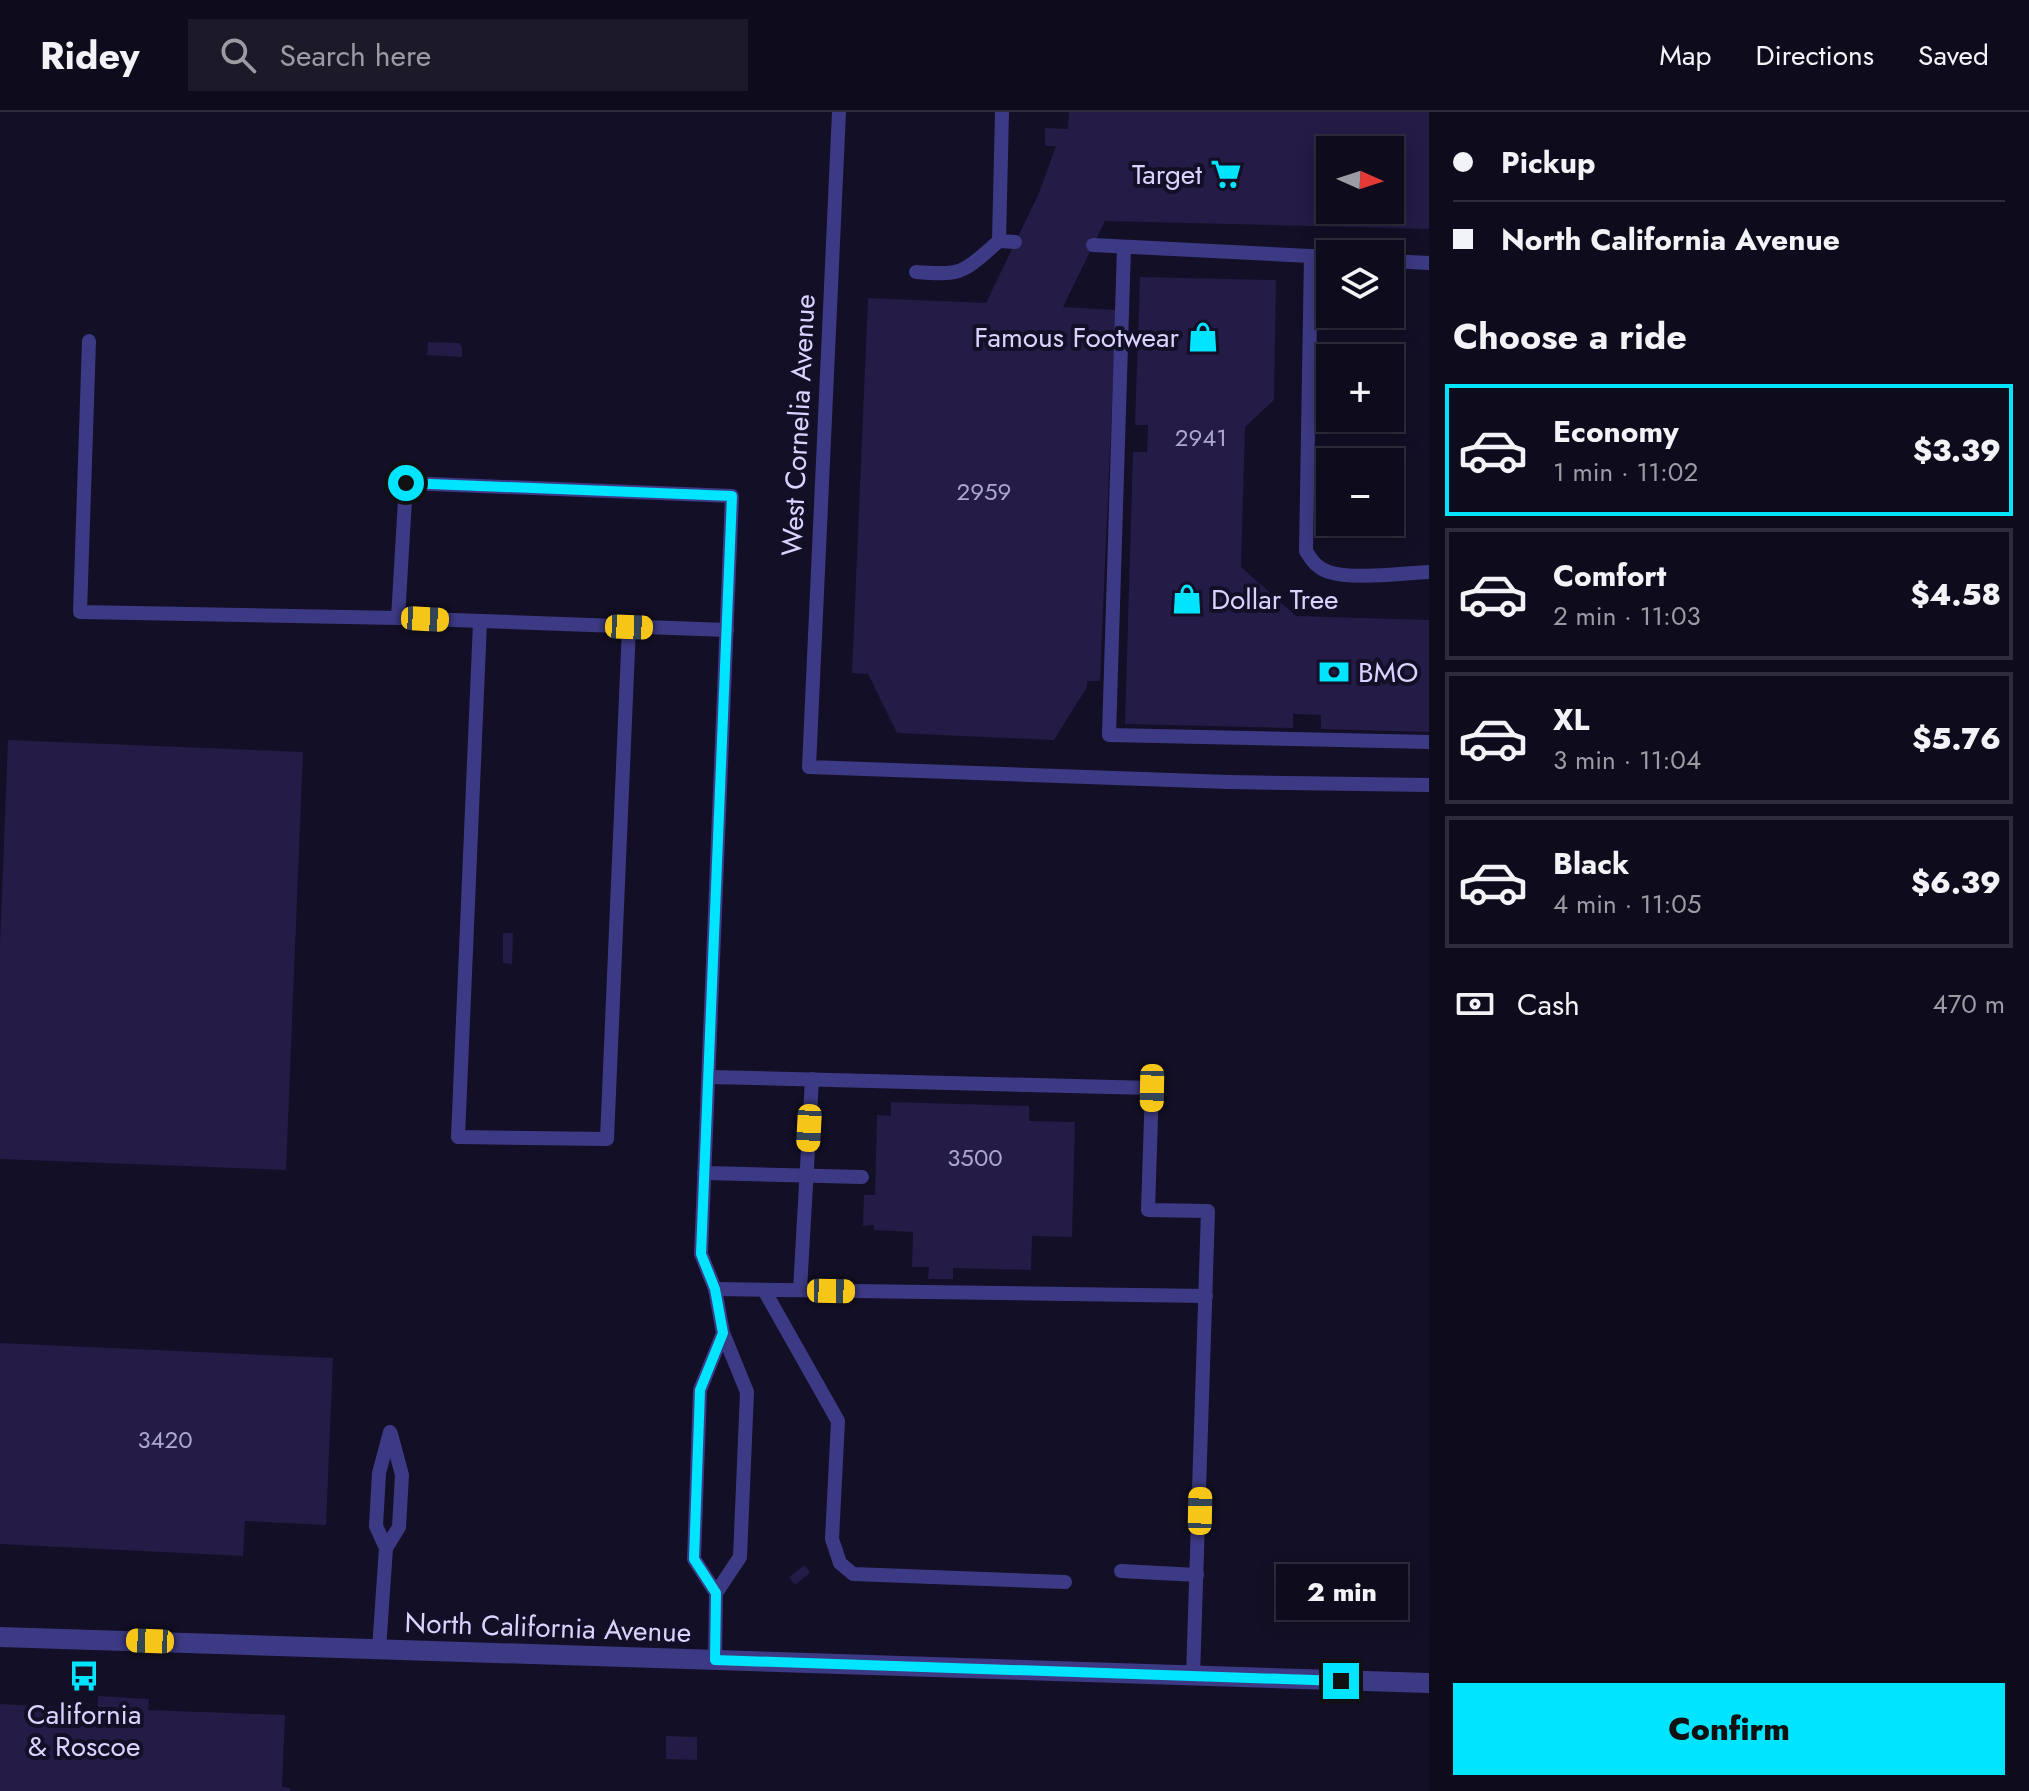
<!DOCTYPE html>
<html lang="en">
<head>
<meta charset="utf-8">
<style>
  body { margin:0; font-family:Jost,sans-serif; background:#1c1929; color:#f1f3f6; height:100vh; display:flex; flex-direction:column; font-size:30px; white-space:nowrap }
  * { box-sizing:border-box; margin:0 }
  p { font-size:26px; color:#9b9ba3 }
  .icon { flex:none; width:44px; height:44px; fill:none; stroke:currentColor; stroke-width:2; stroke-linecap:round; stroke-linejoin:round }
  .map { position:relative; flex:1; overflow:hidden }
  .panel { display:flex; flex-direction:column; background:#0e0b1c; width:600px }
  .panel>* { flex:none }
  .guide { display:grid; align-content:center; height:176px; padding:0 24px; background:#0e0b1c }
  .needle { width:52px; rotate:93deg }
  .tools { position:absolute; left:1316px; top:24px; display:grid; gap:16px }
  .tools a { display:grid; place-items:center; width:88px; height:88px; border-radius:0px; background:#0e0b1c; box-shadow:0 4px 20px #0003,0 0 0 2px #2e2b3b; font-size:40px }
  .end { position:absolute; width:36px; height:36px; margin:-18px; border:10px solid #00e5ff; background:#111; box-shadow:0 0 0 4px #111 }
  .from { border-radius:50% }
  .bubble { position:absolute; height:56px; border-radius:0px; background:#0e0b1c; box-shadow:0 4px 20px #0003,0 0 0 2px #2e2b3b; font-size:26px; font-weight:800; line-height:56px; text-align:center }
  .car { position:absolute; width:24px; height:48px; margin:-24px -12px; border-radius:10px; box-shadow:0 0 6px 2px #0007; background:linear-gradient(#f5c518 24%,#345 0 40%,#f5c518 0 76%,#345 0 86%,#f5c518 0) }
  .guide b { display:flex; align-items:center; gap:28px; height:76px; font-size:30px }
  .guide b+b { border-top:2px solid #2e2b3b }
  .guide i { width:20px; height:20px; background:#f1f3f6 }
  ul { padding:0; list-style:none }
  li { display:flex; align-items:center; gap:24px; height:132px; margin:0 16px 12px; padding:0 8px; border:4px solid #2e2b3b; border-radius:0px }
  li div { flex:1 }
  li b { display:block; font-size:30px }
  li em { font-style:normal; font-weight:800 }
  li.on { border-color:#00e5ff }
  li>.icon { width:72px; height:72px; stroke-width:1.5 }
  h2 { padding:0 24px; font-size:36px; line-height:96px }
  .pay { display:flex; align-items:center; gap:20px; height:88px; padding:0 24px; font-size:30px }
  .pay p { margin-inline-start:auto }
  .cta { display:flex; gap:16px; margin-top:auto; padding:16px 24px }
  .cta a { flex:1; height:92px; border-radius:0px; background:#00e5ff; color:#111; font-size:32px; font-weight:800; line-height:92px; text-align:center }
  header { display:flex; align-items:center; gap:48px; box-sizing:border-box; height:112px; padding:0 40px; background:#0e0b1c; border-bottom:2px solid #2e2b3b }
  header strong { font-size:38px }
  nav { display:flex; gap:44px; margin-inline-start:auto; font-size:28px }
  .search { width:560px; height:72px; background:#1c1929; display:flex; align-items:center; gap:20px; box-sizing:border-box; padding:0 28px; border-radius:0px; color:#9b9ba3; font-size:30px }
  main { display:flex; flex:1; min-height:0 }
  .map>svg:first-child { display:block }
  .building { fill:#241b47; fill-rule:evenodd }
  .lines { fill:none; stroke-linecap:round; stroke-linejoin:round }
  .service { stroke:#3d3a85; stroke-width:14 }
  .tertiary { stroke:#3d3a85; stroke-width:20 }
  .route { stroke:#00e5ff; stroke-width:10 }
  .labels { text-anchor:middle; stroke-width:8; stroke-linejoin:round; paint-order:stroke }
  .number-label { font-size:24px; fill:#aca6d1 }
  .poi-label { font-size:28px; fill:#d9d4ff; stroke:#130f26; text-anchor:end }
  .street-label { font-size:28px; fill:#d9d4ff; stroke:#130f26 }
</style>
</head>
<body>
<header>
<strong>Ridey</strong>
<div class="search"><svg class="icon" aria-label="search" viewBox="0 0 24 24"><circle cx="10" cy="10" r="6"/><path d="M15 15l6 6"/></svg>Search here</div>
<nav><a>Map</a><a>Directions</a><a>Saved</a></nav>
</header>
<main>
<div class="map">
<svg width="1429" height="1679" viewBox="0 0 1429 1679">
  <rect width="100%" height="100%" fill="#130f26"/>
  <g class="building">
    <path d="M1069 0H1429V117L1105 109 1063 195 1116 198 1100 569H1087V575L1054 628 897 621 868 562 852 561 868 186 986 191 1039 81 1056 34H1045V16L1068 17ZM1330 38H1390V98H1330Z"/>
    <path d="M1140 165 1276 168 1274 288 1245 315 1241 455 1296 504 1429 508V620L1321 617V603L1293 602V616L1125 612 1133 340H1147L1148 313H1135Z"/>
    <path d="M428 230 459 231 462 235V245L427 243Z"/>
    <path d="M8 628 303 640 286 1058 0 1047V831Z"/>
    <path d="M503 821H513L512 852 503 851Z"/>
    <path d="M891 990 1029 994V1009L1075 1010 1072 1125 1032 1124 1031 1158 953 1156V1167H928L929 1155H912L913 1120 874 1118V1113L863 1114 864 1083H875L877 1003 891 1004Z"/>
    <path d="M0 1231 333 1246 326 1413 245 1409 243 1444 0 1432Z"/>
    <path d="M805 1453 810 1461 795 1473 789 1465Z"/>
    <path d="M98 1584 149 1587 148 1598 285 1603 282 1675 290 1676V1679H0V1592L98 1597Z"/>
    <path d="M666 1624 697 1625V1648L666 1647Z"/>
  </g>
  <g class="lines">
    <g class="service">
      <path d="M839 0 809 655 1228 670 1429 673"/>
      <path d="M1002 0 999 129 1015 130"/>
      <path d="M1093 133 1330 145"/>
      <path d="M1124 135 1109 623 1429 630"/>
      <path d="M1311 144 1306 439C1312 449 1318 457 1329 460 1352 468 1403 461 1429 460"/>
      <path d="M1390 149 1429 151"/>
      <path d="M916 160C964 164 963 160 999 129"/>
      <path d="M89 229 80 500 398 506 727 518"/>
      <path d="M398 506 406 371 732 384 701 1142 715 1177 723 1221 747 1280 740 1445 716 1481"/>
      <path d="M480 510 458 1025 607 1027 629 515"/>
      <path d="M709 965 1152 976 1148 1098 1208 1099 1193 1564"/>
      <path d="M704 1061 862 1065"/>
      <path d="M715 1177 1206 1184"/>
      <path d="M764 1178 838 1309 832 1427 840 1451 853 1462 1065 1470"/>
      <path d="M800 1178 812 967"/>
      <path d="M386 1436 399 1415 402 1363 391 1322"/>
      <path d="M1121 1459 1197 1463"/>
      <path d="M379 1537 386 1436 376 1414 379 1361 390 1320"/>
      <path d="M715 1548 716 1481 694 1447 700 1278 723 1221"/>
    </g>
    <path class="tertiary" d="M0 1525 1429 1571"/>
  </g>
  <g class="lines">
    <path class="route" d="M406 371 732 384 701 1142 715 1177 723 1221 700 1278 694 1447 716 1481 715 1548 1341 1569"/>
  </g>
  <defs>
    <g id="supermarket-bare" transform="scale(2.4)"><path d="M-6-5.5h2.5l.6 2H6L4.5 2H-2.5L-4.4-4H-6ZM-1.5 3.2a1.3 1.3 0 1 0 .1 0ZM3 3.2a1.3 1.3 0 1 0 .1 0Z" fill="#00e5ff" stroke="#130f26" stroke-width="2.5" paint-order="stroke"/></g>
    <g id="shop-bare" transform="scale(2.4)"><path d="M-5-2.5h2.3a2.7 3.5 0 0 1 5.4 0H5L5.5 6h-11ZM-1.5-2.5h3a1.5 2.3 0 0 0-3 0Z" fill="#00e5ff" stroke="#130f26" stroke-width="2.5" paint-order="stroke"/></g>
    <g id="bank-bare" transform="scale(2.4)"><path d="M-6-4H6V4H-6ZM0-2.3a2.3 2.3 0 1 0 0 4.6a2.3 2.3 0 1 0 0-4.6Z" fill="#00e5ff" stroke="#130f26" stroke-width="2.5" paint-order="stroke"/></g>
    <g id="bus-bare" transform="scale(2.4)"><path d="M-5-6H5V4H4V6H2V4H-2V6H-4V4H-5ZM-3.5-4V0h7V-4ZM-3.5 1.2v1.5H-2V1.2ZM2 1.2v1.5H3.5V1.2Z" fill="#00e5ff" stroke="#130f26" stroke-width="2.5" paint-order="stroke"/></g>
  </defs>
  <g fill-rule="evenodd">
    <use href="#supermarket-bare" x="1226" y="62"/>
    <use href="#shop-bare" x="1203" y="225"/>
    <use href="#shop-bare" x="1187" y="487"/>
    <use href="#bank-bare" x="1334" y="560"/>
    <use href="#bus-bare" x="84" y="1564"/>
  </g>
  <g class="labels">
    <g class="number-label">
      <text x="1201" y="334">2941</text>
      <text x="984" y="388">2959</text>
      <text x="975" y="1054">3500</text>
      <text x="165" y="1336">3420</text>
    </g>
    <g class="poi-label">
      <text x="1202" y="72">Target</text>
      <text x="1179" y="235">Famous Footwear</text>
      <text x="1211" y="497" text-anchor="start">Dollar Tree</text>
      <text x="1358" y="570" text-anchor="start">BMO</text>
      <text x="84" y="1612" text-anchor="middle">California<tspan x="84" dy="32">&amp; Roscoe</tspan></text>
    </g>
    <g class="street-label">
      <text transform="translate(798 313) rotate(-87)" y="10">West Cornelia Avenue</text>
      <text transform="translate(548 1515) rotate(2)" y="10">North California Avenue</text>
    </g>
  </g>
</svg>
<div class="tools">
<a><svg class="needle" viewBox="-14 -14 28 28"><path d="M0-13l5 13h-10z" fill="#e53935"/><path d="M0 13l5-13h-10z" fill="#9b9ba3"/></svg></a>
<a><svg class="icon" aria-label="layers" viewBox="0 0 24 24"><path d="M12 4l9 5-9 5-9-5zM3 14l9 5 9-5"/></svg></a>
<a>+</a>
<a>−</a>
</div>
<i class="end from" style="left:406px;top:371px"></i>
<i class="end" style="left:1341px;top:1569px"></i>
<div class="bubble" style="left:1276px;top:1452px;width:132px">2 min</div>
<i class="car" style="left:425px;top:507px;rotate:93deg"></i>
<i class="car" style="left:629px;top:515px;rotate:92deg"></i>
<i class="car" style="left:1152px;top:976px;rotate:181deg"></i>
<i class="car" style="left:809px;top:1016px;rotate:183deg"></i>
<i class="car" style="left:831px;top:1179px;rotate:91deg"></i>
<i class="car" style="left:1200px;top:1399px;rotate:1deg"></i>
<i class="car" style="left:150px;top:1529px;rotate:272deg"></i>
</div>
<section class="panel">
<div class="guide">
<b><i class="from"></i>Pickup</b>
<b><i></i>North California Avenue</b>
</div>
<h2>Choose a ride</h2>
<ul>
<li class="on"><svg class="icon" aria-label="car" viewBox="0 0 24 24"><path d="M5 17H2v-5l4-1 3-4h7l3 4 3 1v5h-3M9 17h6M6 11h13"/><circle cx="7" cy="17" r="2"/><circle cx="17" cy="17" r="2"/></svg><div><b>Economy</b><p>1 min · 11:02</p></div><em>$3.39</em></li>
<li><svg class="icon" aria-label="car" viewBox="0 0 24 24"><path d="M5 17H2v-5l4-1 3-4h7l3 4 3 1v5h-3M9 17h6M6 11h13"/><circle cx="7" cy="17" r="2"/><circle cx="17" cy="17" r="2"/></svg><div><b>Comfort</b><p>2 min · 11:03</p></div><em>$4.58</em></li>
<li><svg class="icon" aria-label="car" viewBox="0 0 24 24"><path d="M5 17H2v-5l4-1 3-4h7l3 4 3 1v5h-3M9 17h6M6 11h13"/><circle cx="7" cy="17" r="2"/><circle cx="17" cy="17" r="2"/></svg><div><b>XL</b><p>3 min · 11:04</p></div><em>$5.76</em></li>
<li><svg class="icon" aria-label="car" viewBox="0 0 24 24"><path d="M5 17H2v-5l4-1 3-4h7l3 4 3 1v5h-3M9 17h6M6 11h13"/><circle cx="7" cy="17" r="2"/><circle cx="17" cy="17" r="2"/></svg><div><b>Black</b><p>4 min · 11:05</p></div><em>$6.39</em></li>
</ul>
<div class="pay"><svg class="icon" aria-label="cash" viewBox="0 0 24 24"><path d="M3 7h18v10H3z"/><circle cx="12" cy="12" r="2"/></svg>Cash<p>470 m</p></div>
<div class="cta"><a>Confirm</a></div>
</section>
</main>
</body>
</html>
